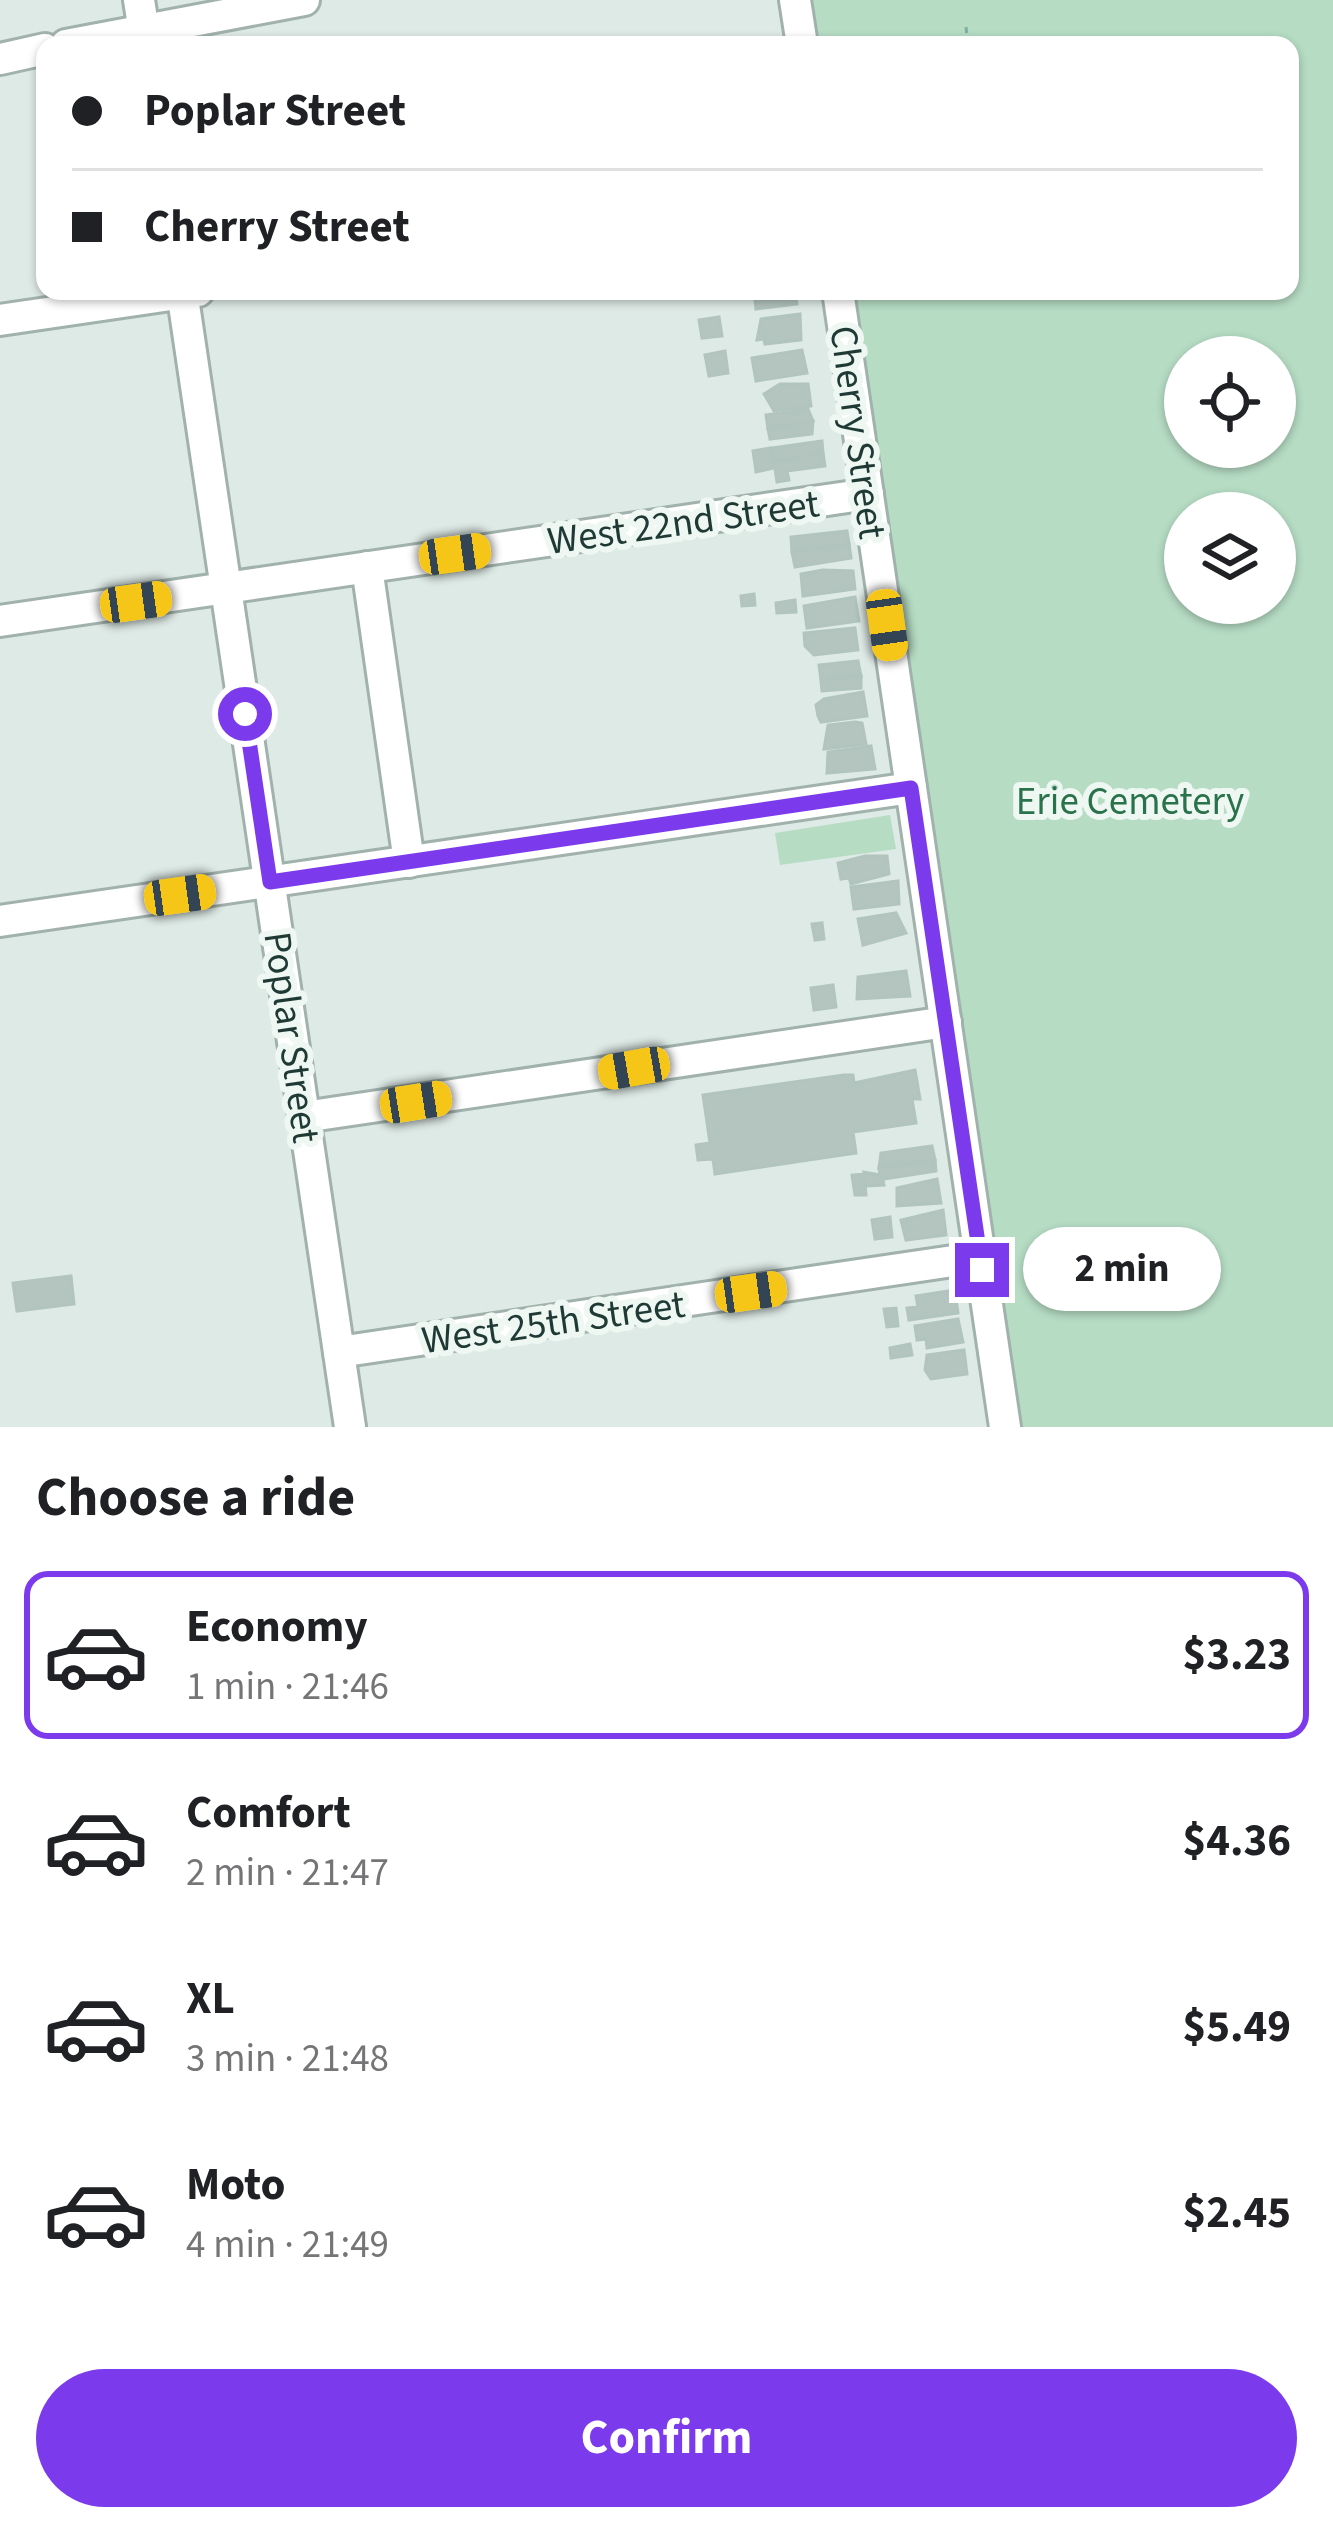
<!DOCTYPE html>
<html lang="en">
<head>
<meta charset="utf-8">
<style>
  body { margin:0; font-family:"Source Sans 3",sans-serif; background:#f2f2f2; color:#202124; height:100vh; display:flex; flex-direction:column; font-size:45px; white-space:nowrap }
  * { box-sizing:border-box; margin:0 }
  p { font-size:39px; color:#757577 }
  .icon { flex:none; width:66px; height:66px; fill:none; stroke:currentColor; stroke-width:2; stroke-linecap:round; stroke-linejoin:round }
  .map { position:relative; height:1427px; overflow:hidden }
  .side { display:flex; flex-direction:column; background:#fff; flex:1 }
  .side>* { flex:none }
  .top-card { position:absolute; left:36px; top:36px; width:1263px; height:264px; border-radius:24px; box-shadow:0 3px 9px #0004; display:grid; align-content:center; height:264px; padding:0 36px; background:#fff }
  .tools { position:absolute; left:1164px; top:336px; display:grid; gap:24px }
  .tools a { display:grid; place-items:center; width:132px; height:132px; border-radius:50%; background:#fff; box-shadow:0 3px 9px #0004; font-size:60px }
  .end { position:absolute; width:54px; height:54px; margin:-27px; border:15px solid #7c3aed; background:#fff; box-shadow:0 0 0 6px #fff }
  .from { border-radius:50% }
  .bubble { position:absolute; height:84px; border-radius:42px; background:#fff; box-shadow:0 3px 9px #0004; font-size:39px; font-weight:700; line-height:84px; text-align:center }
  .car { position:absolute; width:36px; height:72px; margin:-36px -18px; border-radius:15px; box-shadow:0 0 9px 3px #0007; background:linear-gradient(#f5c518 24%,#345 0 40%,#f5c518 0 76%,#345 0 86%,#f5c518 0) }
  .top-card b { display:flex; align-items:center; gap:42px; height:114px; font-size:45px }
  .top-card b+b { border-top:3px solid #e0e0e0 }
  .top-card i { width:30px; height:30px; background:#202124 }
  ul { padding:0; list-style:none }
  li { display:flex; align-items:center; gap:36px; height:168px; margin:0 24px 18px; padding:0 12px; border:6px solid transparent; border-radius:24px }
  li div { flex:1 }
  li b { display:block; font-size:45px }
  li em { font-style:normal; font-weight:700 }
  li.selected { border-color:#7c3aed }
  li>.icon { width:108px; height:108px; stroke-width:1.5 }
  h2 { padding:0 36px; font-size:54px; line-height:144px }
  .cta { display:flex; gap:24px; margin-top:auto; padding:24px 36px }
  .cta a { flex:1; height:138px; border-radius:72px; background:#7c3aed; color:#fff; font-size:48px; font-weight:700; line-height:138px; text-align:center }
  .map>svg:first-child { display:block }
  .green { fill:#b6dcc4; fill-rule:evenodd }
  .building { fill:#b4c5bf; stroke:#b1c4be; stroke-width:3 }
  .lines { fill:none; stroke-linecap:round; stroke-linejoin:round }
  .minor-casing { stroke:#a1b2ad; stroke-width:36 }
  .path { stroke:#7eafa4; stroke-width:3; stroke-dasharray:6 9; stroke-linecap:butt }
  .minor { stroke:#fff; stroke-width:30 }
  .route { stroke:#7c3aed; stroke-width:15 }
  .labels { text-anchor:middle; stroke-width:12; stroke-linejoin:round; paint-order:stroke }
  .street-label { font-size:39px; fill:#1f3a35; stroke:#eff7f3 }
  .park-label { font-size:39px; fill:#29724b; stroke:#eff7f3 }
</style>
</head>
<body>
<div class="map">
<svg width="1333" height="1427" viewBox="0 0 1333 1427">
  <rect width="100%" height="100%" fill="#deeae6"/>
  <g class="green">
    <path d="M810 0H1333V1427H1018L850 291H1290V45H817ZM1185 357H1275V447H1185ZM1185 513H1275V603H1185Z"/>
    <path d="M890 815 896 849 780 865 775 833Z"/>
  </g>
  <g class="building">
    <path d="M754 291H795L797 304 756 309Z"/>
    <path d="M800 314 801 340 765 344 764 339 757 340 761 319Z"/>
    <path d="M719 317 722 336 702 338 699 320Z"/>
    <path d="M802 350 807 373 756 381 752 358Z"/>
    <path d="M725 351 728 373 709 376 705 355Z"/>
    <path d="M780 384H808L811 406 774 411 764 394Z"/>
    <path d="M808 409 813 421 768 429 766 415Z"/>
    <path d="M813 421 812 434 770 439 768 429Z"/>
    <path d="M822 441 823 453 774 462 772 448Z"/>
    <path d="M770 448 773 468 756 472 753 451Z"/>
    <path d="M823 453 825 466 787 471 789 480 777 482 774 462Z"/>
    <path d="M847 531 849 544 792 552 791 537Z"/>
    <path d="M849 544 851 558 795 567 792 552Z"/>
    <path d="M823 570 853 571 855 589 803 596 801 574Z"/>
    <path d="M754 594 755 605 742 606 741 596Z"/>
    <path d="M855 597 859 621 807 628 804 606Z"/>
    <path d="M795 600 796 612 777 613 776 603Z"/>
    <path d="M855 628 858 650 814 655 805 646 804 633Z"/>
    <path d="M858 661 861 676 821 680 819 665Z"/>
    <path d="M861 676V688L822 691 821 680Z"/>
    <path d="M863 692 867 716 821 722 818 716 816 705 824 699Z"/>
    <path d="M855 722 862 723 866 744 824 749 828 725Z"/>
    <path d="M871 746 875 769 827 773 828 752Z"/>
    <path d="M865 856H887L889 874 851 884 849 878 841 879 838 863Z"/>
    <path d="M898 881 899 904 854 909 851 887Z"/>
    <path d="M896 913 906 933 863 945 858 919Z"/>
    <path d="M822 923 824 939 815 940 812 924Z"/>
    <path d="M906 971 910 996 857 999 858 977Z"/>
    <path d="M833 985 836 1007 814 1010 811 988Z"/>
    <path d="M915 1070 920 1099H912L916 1123 853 1132 856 1153 715 1174 713 1159 698 1160 696 1145 710 1143 703 1095 844 1075H853L854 1083Z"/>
    <path d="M932 1146 935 1160 879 1168 881 1153Z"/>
    <path d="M935 1160 936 1171 885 1179 882 1175 884 1185 866 1186 864 1172 880 1175 879 1168Z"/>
    <path d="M864 1174 866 1195H855L852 1175Z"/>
    <path d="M937 1179 941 1203 897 1206V1188Z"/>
    <path d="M943 1210 946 1235 906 1240 901 1220Z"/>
    <path d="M890 1217 892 1237 875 1239 872 1220Z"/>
    <path d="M71 1276 74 1304 17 1311 13 1283Z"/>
    <path d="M948 1291 955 1292 958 1313 909 1320 907 1308 918 1307 916 1296Z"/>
    <path d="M896 1308 898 1326 887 1327 884 1309Z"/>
    <path d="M958 1319 963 1342 927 1348 926 1339 917 1340 915 1326Z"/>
    <path d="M910 1344 912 1355 891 1358 890 1348Z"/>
    <path d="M964 1350 967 1374 931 1379 925 1370 927 1355Z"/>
  </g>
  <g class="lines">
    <g class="minor-casing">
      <g id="minor">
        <path d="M139 0 146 45"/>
        <path d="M795 0 802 45"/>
        <path d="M66 45 304 0"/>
        <path d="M0 59 45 49"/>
        <path d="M182 291 350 1427"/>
        <path d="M838 291 1005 1427"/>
        <path d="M0 320 198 291"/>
        <path d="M367 567 409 862"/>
        <path d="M0 621 868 494"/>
        <path d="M0 921 911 788"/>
        <path d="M304 1117 946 1022"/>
        <path d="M339 1352 980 1257"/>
      </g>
    </g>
    <path class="path" d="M966 27 968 45"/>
    <use href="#minor" class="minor"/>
  </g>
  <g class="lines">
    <path class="route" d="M245 714 270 882 911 788 982 1270"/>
  </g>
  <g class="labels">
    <g class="street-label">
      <text transform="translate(859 432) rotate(82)" y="14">Cherry Street</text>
      <text transform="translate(683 521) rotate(-8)" y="14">West 22nd Street</text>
      <text transform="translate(293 1037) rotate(82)" y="14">Poplar Street</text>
      <text transform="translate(553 1321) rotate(-8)" y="14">West 25th Street</text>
    </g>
    <g class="park-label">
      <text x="1130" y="814">Erie Cemetery</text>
    </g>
  </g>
</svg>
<div class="tools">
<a><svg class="icon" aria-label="locate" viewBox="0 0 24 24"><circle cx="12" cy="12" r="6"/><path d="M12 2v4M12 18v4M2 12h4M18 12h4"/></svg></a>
<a><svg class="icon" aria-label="layers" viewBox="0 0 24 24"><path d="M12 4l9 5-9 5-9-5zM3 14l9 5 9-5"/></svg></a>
</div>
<i class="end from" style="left:245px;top:714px"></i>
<i class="end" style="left:982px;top:1270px"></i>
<div class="bubble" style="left:1023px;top:1227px;width:198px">2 min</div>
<i class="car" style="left:455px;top:554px;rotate:82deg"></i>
<i class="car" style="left:136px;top:602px;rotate:82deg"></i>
<i class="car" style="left:887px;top:625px;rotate:172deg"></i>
<i class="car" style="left:180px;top:895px;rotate:82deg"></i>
<i class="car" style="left:634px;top:1068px;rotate:260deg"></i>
<i class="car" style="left:416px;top:1102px;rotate:81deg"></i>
<i class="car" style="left:751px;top:1292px;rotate:82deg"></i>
<div class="top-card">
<b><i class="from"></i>Poplar Street</b>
<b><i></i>Cherry Street</b>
</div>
</div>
<section class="side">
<h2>Choose a ride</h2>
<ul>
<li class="selected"><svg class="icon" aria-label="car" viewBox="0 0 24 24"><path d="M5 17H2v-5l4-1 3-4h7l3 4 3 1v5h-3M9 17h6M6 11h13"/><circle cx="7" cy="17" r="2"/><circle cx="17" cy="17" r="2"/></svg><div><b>Economy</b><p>1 min · 21:46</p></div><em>$3.23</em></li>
<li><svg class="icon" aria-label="car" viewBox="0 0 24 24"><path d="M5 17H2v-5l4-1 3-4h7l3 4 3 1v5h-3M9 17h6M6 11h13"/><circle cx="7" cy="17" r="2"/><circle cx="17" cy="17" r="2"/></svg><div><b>Comfort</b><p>2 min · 21:47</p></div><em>$4.36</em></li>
<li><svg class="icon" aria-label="car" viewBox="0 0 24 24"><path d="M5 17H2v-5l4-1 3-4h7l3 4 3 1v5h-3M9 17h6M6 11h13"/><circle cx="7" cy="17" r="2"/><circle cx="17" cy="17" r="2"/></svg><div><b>XL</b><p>3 min · 21:48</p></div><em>$5.49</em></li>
<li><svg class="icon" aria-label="car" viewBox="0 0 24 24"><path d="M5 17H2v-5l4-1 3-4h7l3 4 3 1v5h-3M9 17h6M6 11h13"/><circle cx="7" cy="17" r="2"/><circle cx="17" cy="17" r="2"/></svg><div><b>Moto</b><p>4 min · 21:49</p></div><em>$2.45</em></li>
</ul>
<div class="cta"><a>Confirm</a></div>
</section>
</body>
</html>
